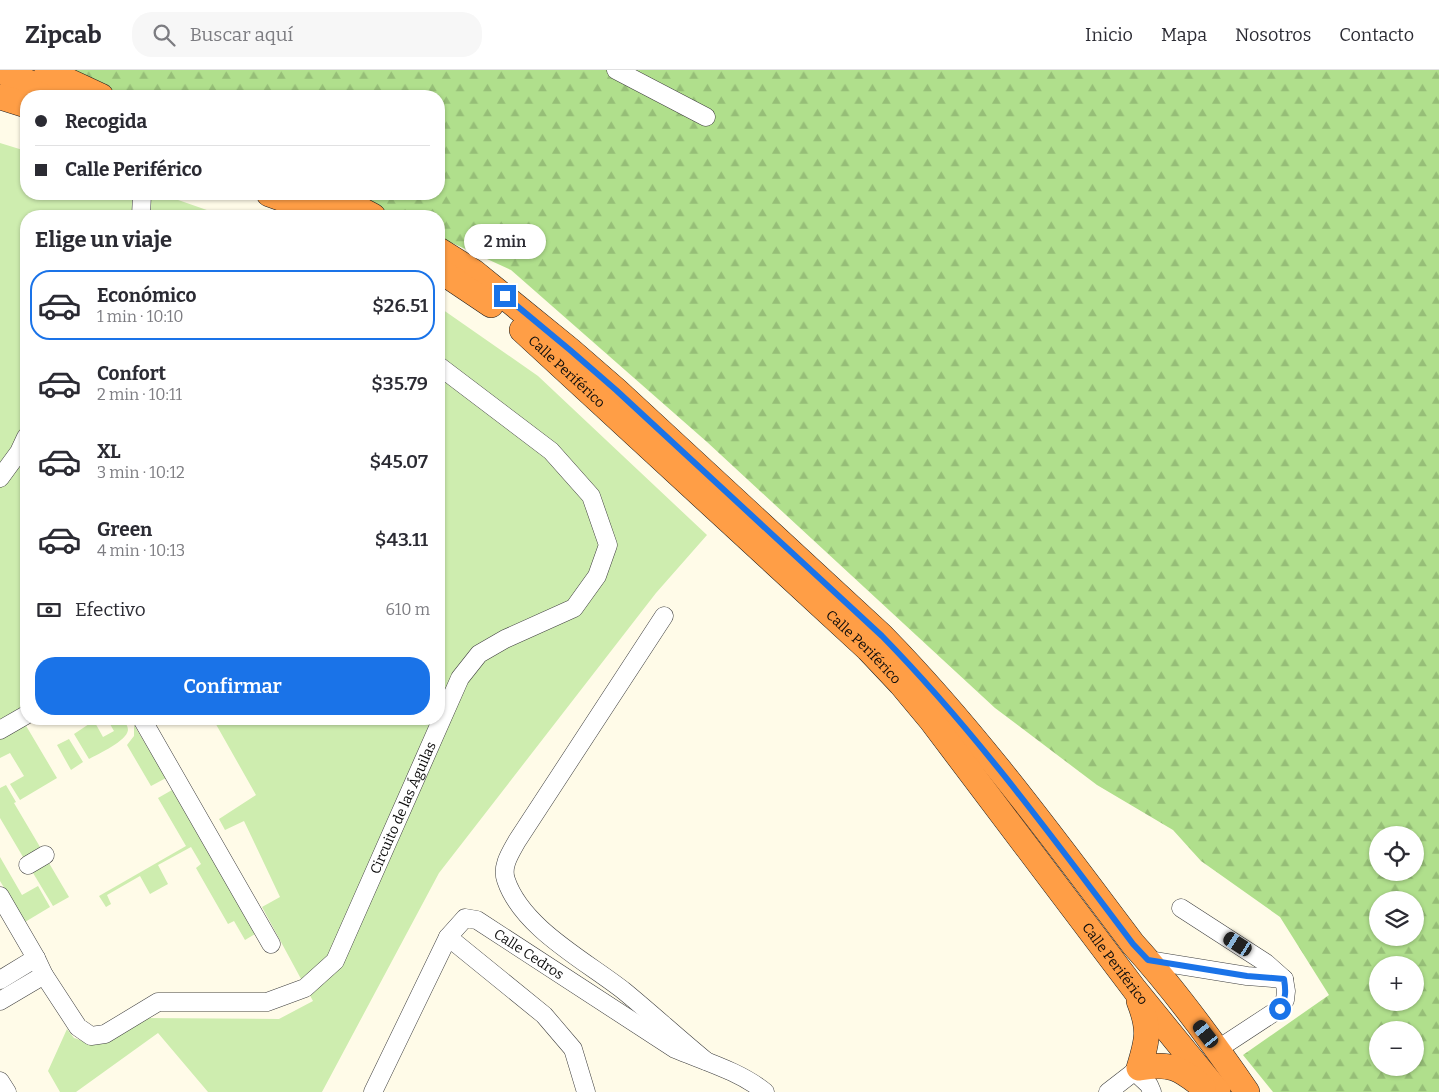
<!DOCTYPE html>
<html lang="es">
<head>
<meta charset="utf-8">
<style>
  body { margin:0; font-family:Bitter,serif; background:#f7f7f7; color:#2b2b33; height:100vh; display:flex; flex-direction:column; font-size:19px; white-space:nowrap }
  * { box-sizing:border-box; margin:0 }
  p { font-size:16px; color:#7c7c81 }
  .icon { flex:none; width:28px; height:28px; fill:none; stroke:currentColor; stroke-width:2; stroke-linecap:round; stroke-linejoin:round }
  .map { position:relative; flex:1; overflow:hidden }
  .sheet { position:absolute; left:20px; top:140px; width:425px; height:515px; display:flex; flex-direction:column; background:#fff; border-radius:20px; box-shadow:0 1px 4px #0004 }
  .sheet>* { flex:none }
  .banner { position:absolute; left:20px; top:20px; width:425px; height:110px; border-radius:20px; box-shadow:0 1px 4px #0004; display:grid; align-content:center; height:110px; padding:0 15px; background:#fff }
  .controls { position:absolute; left:1369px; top:756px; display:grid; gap:10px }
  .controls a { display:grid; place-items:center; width:55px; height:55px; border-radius:50%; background:#fff; box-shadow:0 1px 4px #0004; font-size:25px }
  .end { position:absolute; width:22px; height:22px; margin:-11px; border:6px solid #1a73e8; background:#fff; box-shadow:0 0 0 2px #fff }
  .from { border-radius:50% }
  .bubble { position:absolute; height:35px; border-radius:18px; background:#fff; box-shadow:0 1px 4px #0004; font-size:16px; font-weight:600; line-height:35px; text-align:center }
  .car { position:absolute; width:15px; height:30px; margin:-15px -8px; border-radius:6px; box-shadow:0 0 4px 1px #0007; background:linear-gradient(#222 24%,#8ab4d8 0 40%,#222 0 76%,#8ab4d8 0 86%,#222 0) }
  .banner b { display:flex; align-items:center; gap:18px; height:48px; font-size:19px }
  .banner b+b { border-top:1px solid #e1e1e2 }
  .banner i { width:12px; height:12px; background:#2b2b33 }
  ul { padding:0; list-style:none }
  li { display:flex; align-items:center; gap:15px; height:70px; margin:0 10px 8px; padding:0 5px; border:2px solid transparent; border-radius:20px }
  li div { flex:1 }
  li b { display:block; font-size:19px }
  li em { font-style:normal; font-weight:600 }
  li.active { border-color:#1a73e8 }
  li>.icon { width:45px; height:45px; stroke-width:1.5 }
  h2 { padding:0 15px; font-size:22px; line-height:60px }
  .pay { display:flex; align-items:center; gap:12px; height:55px; padding:0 15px; font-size:19px }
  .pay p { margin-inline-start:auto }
  .cta { display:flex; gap:10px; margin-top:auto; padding:10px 15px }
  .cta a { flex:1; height:58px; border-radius:20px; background:#1a73e8; color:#fff; font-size:20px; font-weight:600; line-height:58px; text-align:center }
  header { display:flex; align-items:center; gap:30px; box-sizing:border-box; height:70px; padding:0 25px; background:#fff; border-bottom:1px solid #e1e1e2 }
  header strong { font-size:24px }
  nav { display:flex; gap:28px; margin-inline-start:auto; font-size:18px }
  .search { width:350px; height:45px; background:#f7f7f7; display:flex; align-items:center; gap:12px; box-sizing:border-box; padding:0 18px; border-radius:20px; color:#7c7c81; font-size:19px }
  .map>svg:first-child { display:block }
  .grass { fill:#ceedaf }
  .forest { fill:url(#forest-firs); fill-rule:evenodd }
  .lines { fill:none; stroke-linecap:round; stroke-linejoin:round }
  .minor-casing { stroke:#3e3e3e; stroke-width:19 }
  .highway-casing { stroke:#1c1c1c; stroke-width:26 }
  .minor { stroke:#fff; stroke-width:18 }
  .highway { stroke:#ff9e46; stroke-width:25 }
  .route { stroke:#1a73e8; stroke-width:6 }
  .labels { text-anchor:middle; stroke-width:5; stroke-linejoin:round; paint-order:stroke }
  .street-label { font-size:14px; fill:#0b0b0b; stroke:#fff }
</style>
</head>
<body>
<header>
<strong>Zipcab</strong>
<div class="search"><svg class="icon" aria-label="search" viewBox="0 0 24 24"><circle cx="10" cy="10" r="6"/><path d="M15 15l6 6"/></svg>Buscar aquí</div>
<nav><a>Inicio</a><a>Mapa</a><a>Nosotros</a><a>Contacto</a></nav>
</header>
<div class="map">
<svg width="1439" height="1022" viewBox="0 0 1439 1022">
  <defs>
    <pattern id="forest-firs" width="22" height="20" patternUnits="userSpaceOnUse" patternTransform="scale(1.25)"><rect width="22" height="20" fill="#b0df8c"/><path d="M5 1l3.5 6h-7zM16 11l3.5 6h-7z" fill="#96be77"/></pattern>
  </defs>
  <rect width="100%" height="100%" fill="#fffbe8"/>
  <g class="grass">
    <path d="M0 73 26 81V124H161L224 146H26V635L0 650Z"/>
    <path d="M439 237 538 306 707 465 656 523 439 803 322 1022H208L158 963 76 1022H60L48 1001 67 959 74 968 96 975 141 948 279 949 313 931 262 837 280 827 244 751 225 760 219 749 256 725 213 649H439Z"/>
    <path d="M86 649H93L103 667 114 661 107 649H123C125 652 128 656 128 660 127 671 98 684 89 689L74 664 89 654Z"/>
    <path d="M25 654 57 708 20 730 10 714 24 706 10 683 0 688V669Z"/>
    <path d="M134 655 166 708 151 716 127 675 134 666Z"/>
    <path d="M69 669 83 692 71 700 57 675Z"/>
    <path d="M6 715 16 732 14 733 43 782 26 792 0 748V718Z"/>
    <path d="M172 720 255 864 245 870 234 851 228 854 196 798 201 794 191 777 158 795 168 814 150 824 140 806 107 825 111 834 106 837 99 826 186 776 158 728Z"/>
    <path d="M0 787 22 825 38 816 50 837 25 852 0 811Z"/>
    <path d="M46 788 69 827 53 836 30 798Z"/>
  </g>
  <path class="forest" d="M68 0H1439V1022H1273L1243 985 1329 925 1280 847 1201 791 1173 760 1097 715 995 638 707 372 511 200 439 167V146H392L341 124H439V26H126ZM1378 765H1415V802H1378ZM1378 830H1415V868H1378ZM1378 895H1415V932H1378ZM1378 960H1415V998H1378Z"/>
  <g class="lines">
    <g class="minor-casing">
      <g id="minor">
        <path d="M616 0 706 47"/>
        <path d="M141 146 142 124"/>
        <path d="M0 408 19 382 26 367"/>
        <path d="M664 546 517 771C511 782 501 796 506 810 522 858 586 891 624 921 652 944 678 968 706 991"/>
        <path d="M142 649 271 874"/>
        <path d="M0 660 26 645"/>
        <path d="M28 795 45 785"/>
        <path id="s1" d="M0 826 36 888 44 905 78 957 91 966 105 964 158 932H267L305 918 335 891 460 608 479 584 505 569 574 538 597 506 608 475 591 426 551 381 439 296"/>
        <path d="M1181 838 1266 893 1284 909 1286 921 1285 930 1279 939 1218 979"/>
        <path d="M448 867 544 945 573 979 586 1022"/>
        <path d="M1148 890 1247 906 1284 909"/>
        <path d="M0 910 36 888"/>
        <path d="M0 931 44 905"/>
        <path d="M1134 1001 1149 1015 1152 1022"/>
        <path d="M0 1011 7 1022"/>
        <path id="s2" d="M373 1022 448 867 465 848 477 850 675 979C704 991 741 1002 765 1022"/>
        <path d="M1108 1022 1139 998"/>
      </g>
    </g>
    <g class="highway-casing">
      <g id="highway">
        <path d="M0 1 64 26"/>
        <path d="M47 1 101 26"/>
        <path d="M0 27 26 35"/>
        <path d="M269 124 330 146"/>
        <path d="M319 124 358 138 373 146"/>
        <path d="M439 180 474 202 570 280 616 320 882 566C975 661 1053 768 1133 874 1175 920 1212 971 1247 1022"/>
        <path d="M439 200 491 235"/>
        <path id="s3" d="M522 260 868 579 901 614 931 650 1135 920 1218 1022"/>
        <path d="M1139 931C1150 959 1148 969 1139 998 1170 992 1180 998 1203 1017"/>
      </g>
    </g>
    <use href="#minor" class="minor"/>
    <use href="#highway" class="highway"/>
  </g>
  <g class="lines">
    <path class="route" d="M505 226 570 280 616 320 882 566C975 661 1053 768 1133 874L1148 890 1247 906 1284 909C1286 921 1286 928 1280 939"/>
  </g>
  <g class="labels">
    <g class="street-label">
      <text dy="5" stroke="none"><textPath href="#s3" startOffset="61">Calle Periférico</textPath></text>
      <text dy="5" stroke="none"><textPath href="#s3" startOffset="466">Calle Periférico</textPath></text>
      <text dy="5" stroke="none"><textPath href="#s1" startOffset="602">Circuito de las Águilas</textPath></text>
      <text dy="5" stroke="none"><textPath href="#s2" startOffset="272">Calle Cedros</textPath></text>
      <text dy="5" stroke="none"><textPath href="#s3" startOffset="871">Calle Periférico</textPath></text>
    </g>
  </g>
</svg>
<div class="controls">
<a><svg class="icon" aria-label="locate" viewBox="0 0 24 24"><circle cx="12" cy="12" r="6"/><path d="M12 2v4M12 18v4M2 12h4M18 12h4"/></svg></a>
<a><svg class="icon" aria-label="layers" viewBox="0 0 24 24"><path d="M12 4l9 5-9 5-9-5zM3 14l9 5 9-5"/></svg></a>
<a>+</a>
<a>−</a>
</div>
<i class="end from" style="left:1280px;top:939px"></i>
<i class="end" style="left:505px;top:226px"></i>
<div class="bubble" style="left:464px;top:154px;width:82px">2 min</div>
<i class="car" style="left:1238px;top:874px;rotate:303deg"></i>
<i class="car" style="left:1206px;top:964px;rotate:322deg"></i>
<div class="banner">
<b><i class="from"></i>Recogida</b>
<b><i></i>Calle Periférico</b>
</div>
<section class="sheet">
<h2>Elige un viaje</h2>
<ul>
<li class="active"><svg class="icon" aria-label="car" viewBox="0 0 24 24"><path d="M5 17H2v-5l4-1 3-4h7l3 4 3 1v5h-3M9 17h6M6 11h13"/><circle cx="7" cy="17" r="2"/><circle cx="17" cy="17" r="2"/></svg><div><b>Económico</b><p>1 min · 10:10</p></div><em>$26.51</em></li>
<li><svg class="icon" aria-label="car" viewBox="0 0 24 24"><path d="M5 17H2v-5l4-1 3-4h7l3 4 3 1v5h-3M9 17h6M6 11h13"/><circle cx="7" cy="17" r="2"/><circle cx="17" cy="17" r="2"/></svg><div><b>Confort</b><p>2 min · 10:11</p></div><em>$35.79</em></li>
<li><svg class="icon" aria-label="car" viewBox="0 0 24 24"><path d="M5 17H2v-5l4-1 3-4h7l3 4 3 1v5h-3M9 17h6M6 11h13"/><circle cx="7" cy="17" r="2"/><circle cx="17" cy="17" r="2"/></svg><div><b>XL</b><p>3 min · 10:12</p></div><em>$45.07</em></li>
<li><svg class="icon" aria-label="car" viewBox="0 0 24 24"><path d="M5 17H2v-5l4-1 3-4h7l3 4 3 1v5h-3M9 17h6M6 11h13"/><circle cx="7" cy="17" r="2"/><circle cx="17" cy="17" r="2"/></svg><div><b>Green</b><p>4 min · 10:13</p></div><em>$43.11</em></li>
</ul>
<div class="pay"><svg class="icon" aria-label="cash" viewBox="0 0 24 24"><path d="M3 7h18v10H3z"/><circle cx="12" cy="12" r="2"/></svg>Efectivo<p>610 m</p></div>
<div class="cta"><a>Confirmar</a></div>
</section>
</div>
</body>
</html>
